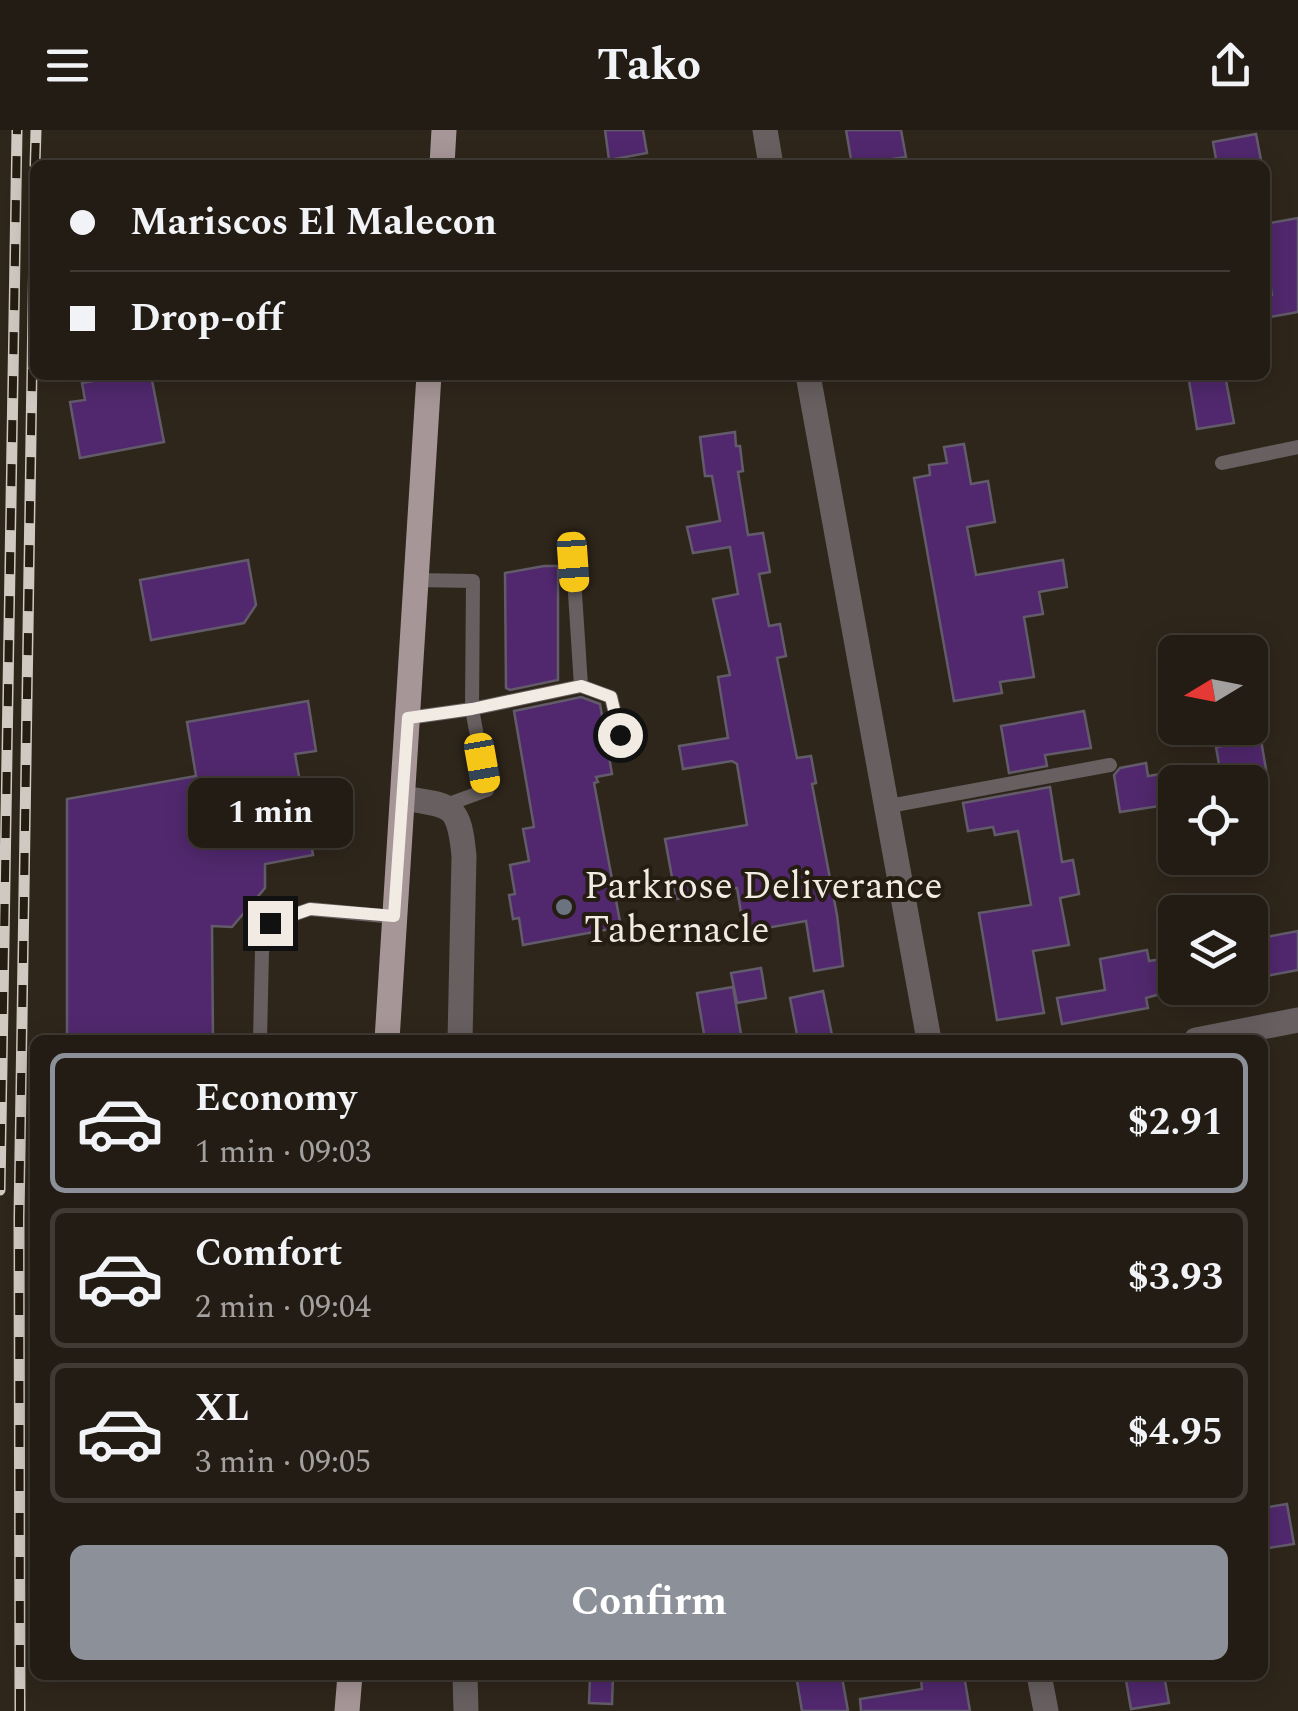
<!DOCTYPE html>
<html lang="en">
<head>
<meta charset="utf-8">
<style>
  body { margin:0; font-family:Spectral,serif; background:#2f2922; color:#f1f3f6; height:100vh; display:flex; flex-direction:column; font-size:38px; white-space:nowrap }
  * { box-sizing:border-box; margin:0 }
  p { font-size:32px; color:#a3a1a0 }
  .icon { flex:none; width:55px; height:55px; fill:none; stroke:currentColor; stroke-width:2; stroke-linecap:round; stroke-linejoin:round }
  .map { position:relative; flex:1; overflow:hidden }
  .side { position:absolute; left:30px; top:905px; width:1238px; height:645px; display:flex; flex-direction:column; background:#231c14; border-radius:15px; box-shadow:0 5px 25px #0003,0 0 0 2px #403a34 }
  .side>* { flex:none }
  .top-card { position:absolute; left:30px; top:30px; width:1240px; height:220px; border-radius:15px; box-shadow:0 5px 25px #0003,0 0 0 2px #403a34; display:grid; align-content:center; height:220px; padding:0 40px; background:#231c14 }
  .needle { width:65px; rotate:260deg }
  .buttons { position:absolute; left:1158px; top:505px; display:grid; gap:20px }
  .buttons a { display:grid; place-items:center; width:110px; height:110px; border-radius:15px; background:#231c14; box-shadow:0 5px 25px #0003,0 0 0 2px #403a34; font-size:50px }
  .end { position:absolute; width:45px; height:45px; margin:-22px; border:12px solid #f1ebe4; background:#111; box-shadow:0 0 0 5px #111 }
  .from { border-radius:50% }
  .bubble { position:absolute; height:70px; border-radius:15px; background:#231c14; box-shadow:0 5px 25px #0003,0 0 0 2px #403a34; font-size:32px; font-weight:700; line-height:70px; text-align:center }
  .car { position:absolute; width:30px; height:60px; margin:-30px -15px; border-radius:12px; box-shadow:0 0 8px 2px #0007; background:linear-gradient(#f5c518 24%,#345 0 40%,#f5c518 0 76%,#345 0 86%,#f5c518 0) }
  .top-card b { display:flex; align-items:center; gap:35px; height:95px; font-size:38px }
  .top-card b+b { border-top:2px solid #403a34 }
  .top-card i { width:25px; height:25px; background:#f1f3f6 }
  ul { padding:18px 0 0; list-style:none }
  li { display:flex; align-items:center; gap:30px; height:140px; margin:0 20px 15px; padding:0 20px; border:5px solid #403a34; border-radius:15px }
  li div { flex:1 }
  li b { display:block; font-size:38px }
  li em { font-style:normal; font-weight:700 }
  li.selected { border-color:#8c9099 }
  li>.icon { width:90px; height:90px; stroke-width:1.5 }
  .primary-button { display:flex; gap:20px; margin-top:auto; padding:20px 40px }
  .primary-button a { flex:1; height:115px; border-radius:15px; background:#8c9099; color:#fff; font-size:40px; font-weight:700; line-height:115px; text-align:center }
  header { display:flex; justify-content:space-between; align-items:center; height:130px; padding:0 40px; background:#231c14; font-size:45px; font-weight:700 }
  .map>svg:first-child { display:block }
  .building { fill:#51286e; stroke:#625b69; stroke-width:2.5 }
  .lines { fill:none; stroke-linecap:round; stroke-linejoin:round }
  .lane { stroke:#675f60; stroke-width:14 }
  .street { stroke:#675f60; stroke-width:25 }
  .primary { stroke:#a79697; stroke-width:25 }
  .rail-casing { stroke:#cfc9c1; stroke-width:11 }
  .rail { stroke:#251c12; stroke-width:8; stroke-dasharray:22; stroke-linecap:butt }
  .route { stroke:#f1ebe4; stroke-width:12 }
  .worship-dot { fill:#6b7280; stroke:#251c12; stroke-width:4 }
  .labels { text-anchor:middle; stroke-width:8; stroke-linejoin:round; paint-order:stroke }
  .poi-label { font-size:38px; fill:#f1ebe4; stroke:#251c12; text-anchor:start }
</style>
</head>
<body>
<header><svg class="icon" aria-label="menu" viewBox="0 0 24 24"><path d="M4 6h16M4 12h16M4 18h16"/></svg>Tako<svg class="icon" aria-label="share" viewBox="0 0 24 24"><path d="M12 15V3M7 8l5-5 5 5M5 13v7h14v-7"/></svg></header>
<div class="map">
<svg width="1298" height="1581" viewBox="0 0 1298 1581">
  <rect width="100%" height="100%" fill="#2f261b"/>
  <g class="building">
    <path d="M605 0H643L647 23 609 30Z"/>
    <path d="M846 0H901L906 27 852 35Z"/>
    <path d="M1256 4 1262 35H1217L1213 12Z"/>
    <path d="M1298 88V182L1265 188V166L1272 165 1265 125V94Z"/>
    <path d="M124 245H151L164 312 80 328 70 272 85 270 82 253Z"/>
    <path d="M1188 245H1225L1234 293 1197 299Z"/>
    <path d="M735 302 736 316H740L743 341 738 342 748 405 763 403 770 442 759 444 769 496 780 494 786 526 777 528 797 628 811 626 816 653 812 654 837 785 843 836 814 841 806 791 744 802 737 758 676 769 665 709 747 695 737 634 732 631 683 639 679 616 728 608 718 547 730 545 713 469 738 464 730 417 693 423 687 397 720 391 712 346H705L700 307Z"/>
    <path d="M964 314 971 354 988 351 995 392 967 397 976 445 1063 430 1067 457 1039 462 1043 484 1024 487 1034 547 1000 552 1002 563 954 571 914 348 930 345 929 335 947 333 944 317Z"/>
    <path d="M248 430 256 475 244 493 151 510 140 450Z"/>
    <path d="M544 436H558V550L510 560 506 558 505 443Z"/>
    <path d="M581 567 600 574 612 644 596 647 598 652 594 653 621 797 523 815 519 788 513 789 509 765 515 764 510 735 529 731 523 699 534 697 514 581Z"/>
    <path d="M308 571 316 621 295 624 313 725 265 734V758L232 797 212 796 213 910H67V669L196 646 187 592Z"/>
    <path d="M1084 581 1091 618 1045 625 1047 636 1009 643 1001 596Z"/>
    <path d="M1261 610 1268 651 1222 652 1216 617Z"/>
    <path d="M1146 633 1148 646 1161 644 1166 675 1120 682 1114 645 1120 638Z"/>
    <path d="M1050 657 1062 732 1073 730 1079 764 1060 768 1069 815 1033 821 1044 883 997 890 979 783 1031 775 1018 701 995 705 993 697 968 701 963 673Z"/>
    <path d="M1298 801V840L1250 849V810Z"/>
    <path d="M1147 820 1149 831 1175 827V860L1146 868 1148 878 1062 894 1057 868 1105 860 1100 829Z"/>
    <path d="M761 838 766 868 737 873 731 843Z"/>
    <path d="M733 857 742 910H705L697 863Z"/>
    <path d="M823 861 833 910H798L790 868Z"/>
    <path d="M1287 1374 1294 1414 1262 1419V1378Z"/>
    <path d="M796 1545H823L824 1550 842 1547 848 1581H802Z"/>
    <path d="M941 1545H964L970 1581H861L860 1569 922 1559 921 1549Z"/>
    <path d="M1125 1545H1164L1169 1573 1131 1579Z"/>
    <path d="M590 1546 613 1547 612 1574 589 1573Z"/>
  </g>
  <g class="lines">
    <g class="lane">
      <path d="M1222 333 1298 317"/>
      <path d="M416 450 473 451 472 579 487 660 446 675"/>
      <path d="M581 556 611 567 620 605"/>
      <path d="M408 588 472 579 581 556 573 432"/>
      <path d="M884 677 1110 635"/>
      <path d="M260 910 262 822 270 793 310 779 394 787"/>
    </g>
    <g class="street">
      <path d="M765 0 771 35"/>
      <path d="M808 245 929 910"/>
      <path d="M403 668C452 676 459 673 464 726L460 910"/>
      <path d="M1196 910 1298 890"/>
      <path d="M465 1545 466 1581"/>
      <path d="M1039 1545 1046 1581"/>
    </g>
    <g class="primary">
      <path d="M442 35 444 0"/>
      <path d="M387 910 429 245"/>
      <path d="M347 1581 350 1545"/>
    </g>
    <g class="rail-casing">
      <g id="rail">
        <path d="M35 35 36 0"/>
        <path d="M0 1060 17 0"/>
        <path d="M20 1581 19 1088 35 46"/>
      </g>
    </g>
    <use href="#rail" class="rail"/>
  </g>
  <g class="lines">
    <path class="route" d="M270 793 310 779 394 786 408 588 472 579 581 556 611 567 620 605"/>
  </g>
  <circle class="worship-dot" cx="564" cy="777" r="10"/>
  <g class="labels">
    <g class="poi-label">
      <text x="584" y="768">Parkrose Deliverance<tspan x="584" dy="44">Tabernacle</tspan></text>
    </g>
  </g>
</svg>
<div class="buttons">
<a><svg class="needle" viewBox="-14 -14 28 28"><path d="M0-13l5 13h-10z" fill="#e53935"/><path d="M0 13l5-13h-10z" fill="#a3a1a0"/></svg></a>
<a><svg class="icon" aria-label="locate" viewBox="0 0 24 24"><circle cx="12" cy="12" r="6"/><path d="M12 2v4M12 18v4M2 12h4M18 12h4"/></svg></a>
<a><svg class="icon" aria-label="layers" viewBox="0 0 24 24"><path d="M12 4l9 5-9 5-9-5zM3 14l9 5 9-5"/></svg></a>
</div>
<i class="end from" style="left:620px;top:605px"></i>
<i class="end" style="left:270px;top:793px"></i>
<div class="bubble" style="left:188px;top:648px;width:165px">1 min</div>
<i class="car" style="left:573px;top:432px;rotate:176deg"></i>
<i class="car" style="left:482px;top:633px;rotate:170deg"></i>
<div class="top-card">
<b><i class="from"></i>Mariscos El Malecon</b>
<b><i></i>Drop-off</b>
</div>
<section class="side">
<ul>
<li class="selected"><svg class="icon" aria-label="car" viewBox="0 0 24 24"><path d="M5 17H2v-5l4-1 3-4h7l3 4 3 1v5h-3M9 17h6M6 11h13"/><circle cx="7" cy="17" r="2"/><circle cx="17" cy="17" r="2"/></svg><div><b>Economy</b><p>1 min · 09:03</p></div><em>$2.91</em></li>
<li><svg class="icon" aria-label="car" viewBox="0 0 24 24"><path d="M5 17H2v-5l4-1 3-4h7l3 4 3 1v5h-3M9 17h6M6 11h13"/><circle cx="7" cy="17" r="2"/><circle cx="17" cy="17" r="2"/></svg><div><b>Comfort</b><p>2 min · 09:04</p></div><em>$3.93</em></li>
<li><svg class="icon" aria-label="car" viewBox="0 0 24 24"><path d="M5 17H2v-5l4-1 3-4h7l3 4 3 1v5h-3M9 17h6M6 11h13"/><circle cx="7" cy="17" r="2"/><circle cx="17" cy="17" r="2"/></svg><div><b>XL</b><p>3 min · 09:05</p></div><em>$4.95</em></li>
</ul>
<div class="primary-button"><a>Confirm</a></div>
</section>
</div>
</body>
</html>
